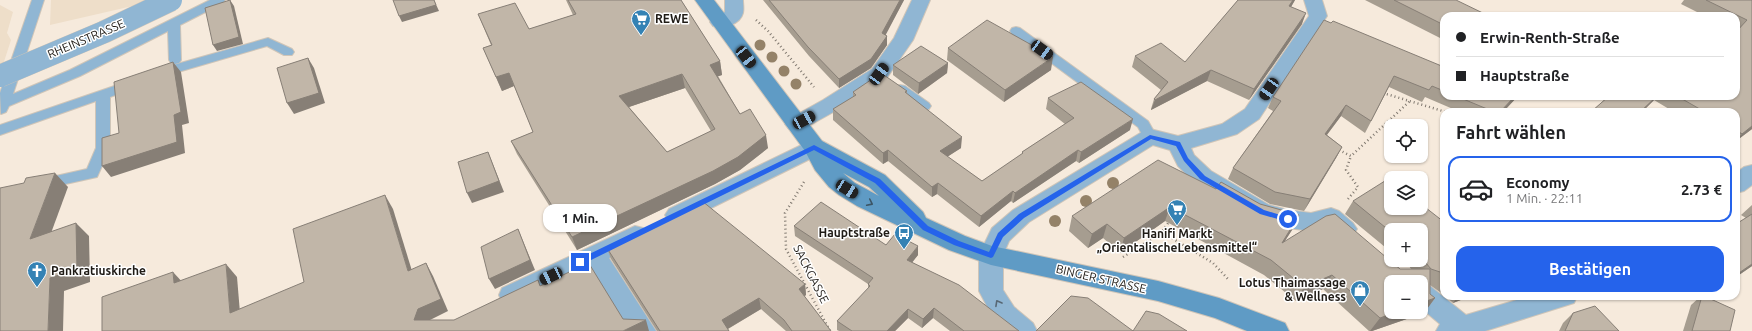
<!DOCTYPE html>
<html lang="de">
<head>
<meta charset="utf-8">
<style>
  body { margin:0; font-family:Ubuntu,sans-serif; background:#f6f6f6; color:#202124; height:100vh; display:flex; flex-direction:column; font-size:15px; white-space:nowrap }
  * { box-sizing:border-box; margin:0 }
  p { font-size:13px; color:#757577 }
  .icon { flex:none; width:22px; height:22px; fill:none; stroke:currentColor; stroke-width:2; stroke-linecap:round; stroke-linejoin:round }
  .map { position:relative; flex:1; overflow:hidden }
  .side { position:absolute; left:1440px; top:108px; width:300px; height:192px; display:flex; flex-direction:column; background:#fff; border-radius:12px; box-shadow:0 1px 3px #0004 }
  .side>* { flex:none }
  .top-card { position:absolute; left:1440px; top:12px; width:300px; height:88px; border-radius:12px; box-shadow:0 1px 3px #0004; display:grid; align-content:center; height:88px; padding:0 16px; background:#fff }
  .tools { position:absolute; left:1384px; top:119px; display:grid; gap:8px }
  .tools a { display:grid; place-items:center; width:44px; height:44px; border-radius:8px; background:#fff; box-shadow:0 1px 3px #0004; font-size:20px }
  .end { position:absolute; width:18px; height:18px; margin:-9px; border:5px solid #2563eb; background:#fff; box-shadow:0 0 0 2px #fff }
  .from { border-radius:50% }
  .bubble { position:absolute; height:28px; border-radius:12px; background:#fff; box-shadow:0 1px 3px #0004; font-size:13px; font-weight:700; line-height:28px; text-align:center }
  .car { position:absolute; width:12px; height:24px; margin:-12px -6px; border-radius:5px; box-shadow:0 0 3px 1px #0007; background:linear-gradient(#222 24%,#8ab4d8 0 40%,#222 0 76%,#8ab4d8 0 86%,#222 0) }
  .top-card b { display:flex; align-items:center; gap:14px; height:38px; font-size:15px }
  .top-card b+b { border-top:1px solid #e0e0e0 }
  .top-card i { width:10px; height:10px; background:#202124 }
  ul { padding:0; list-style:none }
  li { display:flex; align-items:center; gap:12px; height:66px; margin:0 8px 6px; padding:0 8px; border:2px solid transparent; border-radius:12px }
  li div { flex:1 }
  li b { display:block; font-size:15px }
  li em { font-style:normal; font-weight:700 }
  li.selected { border-color:#2563eb }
  li>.icon { width:36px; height:36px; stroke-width:1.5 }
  h2 { padding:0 16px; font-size:18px; line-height:48px }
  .cta { display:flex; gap:8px; margin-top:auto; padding:8px 16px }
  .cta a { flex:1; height:46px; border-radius:12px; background:#2563eb; color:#fff; font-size:16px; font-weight:700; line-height:46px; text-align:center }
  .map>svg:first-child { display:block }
  .built { fill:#eedec9 }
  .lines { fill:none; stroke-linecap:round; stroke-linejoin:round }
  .service-casing { stroke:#cfc5b8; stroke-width:2 }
  .minor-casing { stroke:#cfc5b8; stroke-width:2 }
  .secondary-casing { stroke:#cfc5b8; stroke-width:2 }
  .path { stroke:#807970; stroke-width:2.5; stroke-dasharray:1 3; stroke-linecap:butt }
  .service { fill:#90b6d3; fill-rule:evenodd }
  .minor { fill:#90b6d3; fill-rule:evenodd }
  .secondary { fill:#5f9bc5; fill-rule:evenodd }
  .minor-bridge-casing { stroke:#cfc5b8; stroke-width:23; stroke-linecap:butt }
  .minor-bridge { stroke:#90b6d3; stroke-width:22 }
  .tree { fill:#948268 }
  .wall { fill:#a69d90; fill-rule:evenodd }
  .shaded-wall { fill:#877f76 }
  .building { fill:#c1b6a8; stroke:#877f76; fill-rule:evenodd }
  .oneway { stroke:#3c5565 }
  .oneway2 { stroke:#586874 }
  .route { fill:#2563eb }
  .labels { text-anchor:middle; stroke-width:3; stroke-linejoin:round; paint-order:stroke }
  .poi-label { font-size:12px; font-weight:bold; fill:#1f1b16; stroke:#fff; text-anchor:start }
  .street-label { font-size:12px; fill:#1f1b16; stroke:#fff }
</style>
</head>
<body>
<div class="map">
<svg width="1752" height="331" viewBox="0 0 1752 331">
  <rect width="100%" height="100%" fill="#f6eadc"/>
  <g class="built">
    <path d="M51 0H146L137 5 50 25Z"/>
    <path d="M0 5 13 12 7 33 11 40 0 74Z"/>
  </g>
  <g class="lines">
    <g class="service-casing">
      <g id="service">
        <path d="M32 0H44L13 94 70 70 210 0H225L223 3 180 25 181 60 179 63 175 64 171 63 169 60 168 31 80 76 9 106 6 112 1 114 0 93Z"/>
        <path d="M1016 27 1020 28 1148 121 1157 137 1155 140 1150 142 1145 140 1138 127 1012 34 1010 31 1012 28Z"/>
        <path d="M268 38 292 49 294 52 292 55H284L267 46 161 77 156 76 155 73 156 70Z"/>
        <path d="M132 80 137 81 138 84 137 87 110 97V148L97 177 43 189 38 188 36 184 38 180 87 169 96 148V101L0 135V125Z"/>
        <path d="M900 85 905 86 929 103 931 106 929 109 924 111 919 109 895 92 894 89 895 86Z"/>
      </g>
    </g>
    <g class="minor-casing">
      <g id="minor">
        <path d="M725 0H743C743 4 744 9 743 13 740 25 723 29 713 26L710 22 713 18 725 12Z"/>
        <path d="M912 0H930L913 40 886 79 837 110 803 129 796 132 789 129 785 124 789 119 823 100 872 69 894 38Z"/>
        <path d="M1304 0H1322L1327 16 1259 119 1237 134 1191 148 1194 155 1211 171 1269 205 1288 210 1311 213 1331 208 1339 211 1353 223 1357 229 1353 235C1341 239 1336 235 1327 227L1311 231 1288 228 1254 218 1195 183 1178 166 1170 150 1153 145 1029 222 1009 241 1003 255V290L1014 307 1033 323 1037 331H1006L996 323 979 291V255L992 228 1013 210 1142 132 1150 129 1178 136 1222 124 1245 109 1309 16Z"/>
        <path d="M814 139 822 141 825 147 822 153 685 221 677 224 669 221 665 215 669 209Z"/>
        <path d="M1752 165V185L1744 191 1736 193V173L1744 167Z"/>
        <path d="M635 226 643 228 647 235 643 242 609 258 656 331H629L589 268 520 302 511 305 502 302 499 295 502 288Z"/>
        <path d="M1421 283 1430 286 1466 315 1530 296H1577L1574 303 1485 331H1436L1440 324 1421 308Z"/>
      </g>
    </g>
    <g class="secondary-casing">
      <path id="secondary" d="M695 0H714L822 141 885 175 923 212 926 218 965 236 992 246 1158 281 1219 298 1285 323 1289 331H1247L1215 318 1158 301 991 265 949 250 857 206 839 195 829 187 815 170 805 151ZM843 173 869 187 879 196 855 183Z"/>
    </g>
    <g class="path">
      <path d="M756 20 768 31 814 87"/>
      <path d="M1383 93 1446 112"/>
      <path d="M1514 96 1518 98H1538"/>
      <path d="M1339 150 1351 156 1410 101"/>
      <path d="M804 182 785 213 786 249 830 331"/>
      <path d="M1348 199 1358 187 1346 170 1351 156"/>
      <path d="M1162 232 1213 263 1228 279"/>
      <path d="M1123 257 1162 232 1168 223"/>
    </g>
    <use href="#service" class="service"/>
    <use href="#minor" class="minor"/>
    <use href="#secondary" class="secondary"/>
    <g class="minor-bridge-casing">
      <path id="minor-bridge" d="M0 76 104 32 171 0"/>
    </g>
    <use href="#minor-bridge" class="minor-bridge"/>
  </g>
  <g class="tree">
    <circle cx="760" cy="45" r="5.5"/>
    <circle cx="772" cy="57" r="5.5"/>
    <circle cx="784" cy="71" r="5.5"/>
    <circle cx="796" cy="84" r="5.5"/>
    <circle cx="1113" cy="183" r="6"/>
    <circle cx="1086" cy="201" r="6"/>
    <circle cx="1055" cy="221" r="6"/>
  </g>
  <g class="wall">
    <path d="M566 0H681L720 61 722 75 718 76 740 114 768 148 740 170 715 184 577 250 517 154 511 141 533 132 514 86 502 91 483 48 491 45 478 14 529 29 573 15ZM685 88 711 131 667 152 629 107Z"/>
    <path d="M763 0H904L885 35 887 36V45L871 68 839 88 809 56Z"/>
    <path d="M1238 0H1295L1291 7 1302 24 1249 100 1207 81 1151 110V109L1154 99 1161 90 1132 67 1135 56 1185 62Z"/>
    <path d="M1365 0H1456L1444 16V40Z"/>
    <path d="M1684 0H1752V129L1736 141V112H1674L1654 100 1642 112H1591L1609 96H1736V16H1705L1681 4Z"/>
    <path d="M948 48 1051 70 1004 102 947 60Z"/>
    <path d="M948 63 947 73 918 94 893 75V65Z"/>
    <path d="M1444 67V96H1518L1503 112H1460L1425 97 1422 102 1389 87 1365 133 1341 116 1327 135 1342 147 1336 158 1304 211 1270 204 1228 179 1233 168 1273 111 1268 108 1273 97Z"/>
    <path d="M907 91V94L961 148 947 157 982 181 1022 154V152L1065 124 1046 109 1048 98 1130 130 1079 163 1076 161 1013 203 1011 201 979 227 937 194 932 197 888 161 883 164 833 120V109L853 97V92Z"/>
    <path d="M1216 189 1260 204 1299 215 1292 230 1284 242 1400 269H1411L1409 266 1400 260H1398H1421V230H1391V252L1345 214 1353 201 1444 222V295L1430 285V294L1435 298 1424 313 1372 331H1369L1323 289 1296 301 1264 275 1165 221 1120 253 1103 238 1088 248 1069 231 1072 216Z"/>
    <path d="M1752 205V266L1736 277V224L1746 218 1741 215Z"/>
    <path d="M794 226 886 245 918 255 912 262 1019 331H950L933 318 922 328 908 318 895 331H839L837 330V321L868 289V284L795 236Z"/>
    <path d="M607 248 805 284 806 295 804 296 831 331H786L761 309 728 329 729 331H657L611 259Z"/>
    <path d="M1445 296H1471L1453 303Z"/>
    <path d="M1701 296H1704L1730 331H1683L1691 305Z"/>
    <path d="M1573 313 1619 331H1559L1563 323Z"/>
  </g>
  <g class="shaded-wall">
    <path d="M230 0 234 6 243 44 217 51 213 45Z"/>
    <path d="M434 0 439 11 402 22 399 16Z"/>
    <path d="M900 0H904L882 42V33Z"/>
    <path d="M1293 0H1295L1285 17 1289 6Z"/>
    <path d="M1306 13 1302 24 1249 100 1254 89Z"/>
    <path d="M887 36V45L871 68 839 88V79Z"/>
    <path d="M1053 57 1051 70 1004 102 1005 90Z"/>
    <path d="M308 58 314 68 325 103 294 114 287 103Z"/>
    <path d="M720 61 722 75 713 78 710 65Z"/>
    <path d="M173 62 181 72 189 123 182 125 185 153 111 177 102 166 174 115Z"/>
    <path d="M948 63 947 73 918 94 919 83Z"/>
    <path d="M1211 70 1207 81 1151 110 1155 100Z"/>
    <path d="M509 73 514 86 502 91 496 77Z"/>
    <path d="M682 74 685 88 623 109 619 96Z"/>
    <path d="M1515 96H1518L1503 112H1500Z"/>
    <path d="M1657 96H1658L1642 112H1640Z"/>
    <path d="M1346 105 1341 116 1319 145 1325 134Z"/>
    <path d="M1133 119 1130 130 1079 163 1081 152Z"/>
    <path d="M1752 126V129L1736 141V140L1742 134Z"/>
    <path d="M766 135 768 148 740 170 715 184 577 250 572 237Z"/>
    <path d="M962 137 961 148 939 162 940 151Z"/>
    <path d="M1342 147 1336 158 1304 211 1310 199Z"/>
    <path d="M888 150V161L883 164V153Z"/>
    <path d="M1078 150 1076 161 1013 203 1015 193Z"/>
    <path d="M488 152 504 192 472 203 467 193Z"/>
    <path d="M55 173 68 187 44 252 30 239Z"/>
    <path d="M938 183 937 194 932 197V187Z"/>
    <path d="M1013 191 1011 201 979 227 981 216Z"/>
    <path d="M385 195 393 209 416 284 408 271Z"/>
    <path d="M1170 207 1165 221 1120 253 1124 238Z"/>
    <path d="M1299 215 1292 230 1274 258 1282 243Z"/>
    <path d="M76 223 89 236 90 282 64 291 63 331H48L50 278Z"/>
    <path d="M1107 224 1103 238 1088 248 1092 234Z"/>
    <path d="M518 229 535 270 495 289 489 279Z"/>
    <path d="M918 246V255L907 269V260Z"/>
    <path d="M426 263 433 276 448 311 426 322 414 320Z"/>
    <path d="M226 264 237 277 241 325 230 313Z"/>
    <path d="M1752 264V266L1736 277V275Z"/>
    <path d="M173 272 185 285 174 283Z"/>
    <path d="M1332 275 1323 289 1296 301 1304 287Z"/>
    <path d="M805 284 806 295 800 300 799 289Z"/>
    <path d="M1458 296H1471L1453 303Z"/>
    <path d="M759 298 761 309 724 331 722 320Z"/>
    <path d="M1435 298 1424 313 1372 331H1370L1380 318 1396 312H1421V303Z"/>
    <path d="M934 308 933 318 922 328 923 319Z"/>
    <path d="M908 309V318L895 331H887Z"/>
    <path d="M646 320 649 331H623Z"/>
  </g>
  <g class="building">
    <path d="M230 0 239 37 213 45 205 8Z"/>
    <path d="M393 0H434L436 5 399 16Z"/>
    <path d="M568 0H681L720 61 710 65 740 114 750 109 766 135 738 157 713 171 572 237 511 141 533 132 509 73 496 77 483 48 492 45 478 14 515 3 529 29 576 14ZM682 74 715 129 667 152 619 96Z"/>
    <path d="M769 0H900L882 33 887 36 871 59 839 79 808 47Z"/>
    <path d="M1238 0H1293L1289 6 1306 13 1254 89 1211 70 1155 100 1154 99 1168 82 1135 56 1161 43 1185 62Z"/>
    <path d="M1394 0H1456L1489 16H1444V25Z"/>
    <path d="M1706 0H1752V126L1742 134 1736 130V112H1705L1677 96H1736V32L1747 20Z"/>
    <path d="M987 20 1053 57 1005 90 948 48Z"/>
    <path d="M1324 20 1331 23 1333 21 1444 67V91L1432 86 1429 90 1394 76 1371 121 1346 105 1325 134 1342 147 1310 199 1275 192 1233 168 1281 101 1273 97Z"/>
    <path d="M921 46 948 63 919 83 893 65Z"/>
    <path d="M308 58 319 93 287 103 277 68Z"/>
    <path d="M173 62 181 112 174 115 177 142 102 166V138L119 133 114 82Z"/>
    <path d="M881 73 907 91 905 92 962 137 940 151 982 181 1023 153 1022 152 1074 118 1048 98 1081 82 1133 119 1081 152 1078 150 1015 193 1013 191 981 216 938 183 932 187 888 150 883 153 833 109 856 95 853 92Z"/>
    <path d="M1456 96H1515L1500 112H1492V111Z"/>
    <path d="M1609 96H1657L1640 112H1595L1592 111Z"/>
    <path d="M488 152 499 181 467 193 458 162Z"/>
    <path d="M1158 160 1216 189 1221 182 1260 204 1299 215 1282 243 1326 216 1335 214 1400 269H1430V294L1435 298 1421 303V282H1391V312H1396L1380 318 1332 275 1304 287 1271 260 1170 207 1124 238 1107 224 1092 234 1072 216Z"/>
    <path d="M55 173 30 239 76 223 77 269 50 278 48 331H0V188L24 183 26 178Z"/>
    <path d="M1388 179 1391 181V208H1421V204L1444 222V275L1440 272 1431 269 1421 257V230H1391V232L1353 201Z"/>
    <path d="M385 195 408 271 426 263 441 299 418 309 414 320H454L538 280 540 286 588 263 585 257 623 319 646 320 623 331H102V297L173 272 174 283 226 264 230 313 304 282 293 229Z"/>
    <path d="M702 201 805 284 799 289 831 331H792L784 320 759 298 722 320 729 331H660L607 248Z"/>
    <path d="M821 202 886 245 895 234 918 246 907 260 959 285 1019 331H964L934 308 923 319 908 309 887 331H852L837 321 870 286 868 284 873 278 794 226Z"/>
    <path d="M1752 214V264L1736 275V224Z"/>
    <path d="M518 229 530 260 489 279 481 247Z"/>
    <path d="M1071 296 1088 298 1133 331 1146 311 1159 314 1187 331H1036Z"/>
    <path d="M1702 296H1704L1735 310 1730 331H1692Z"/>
    <path d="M1595 306 1619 331H1565L1573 313Z"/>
  </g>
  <defs><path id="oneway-chevron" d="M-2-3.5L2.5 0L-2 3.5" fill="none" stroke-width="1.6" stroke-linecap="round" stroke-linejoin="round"/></defs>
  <use class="oneway" href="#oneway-chevron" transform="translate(870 203) rotate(26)"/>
  <use class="oneway2" href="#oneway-chevron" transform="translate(998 303) rotate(-119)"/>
  <path class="route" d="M1150 135 1180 142 1188 158 1205 176 1264 210 1290 218V221L1288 222 1260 214 1200 179 1184 161 1176 146 1151 139 1024 218 1003 237 993 257 991 258 954 245 923 230 875 183 814 150 583 264H577L576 262 577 260 814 145 880 179 928 226 959 241 989 252 998 233 1019 214Z"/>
  <defs>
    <g id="supermarket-pin" transform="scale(1)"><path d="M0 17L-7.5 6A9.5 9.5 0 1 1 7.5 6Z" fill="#3482b4" stroke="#fff"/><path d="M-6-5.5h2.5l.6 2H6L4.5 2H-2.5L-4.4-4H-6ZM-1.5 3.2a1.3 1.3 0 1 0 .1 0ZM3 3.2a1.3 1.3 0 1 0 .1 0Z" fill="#fff"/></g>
    <g id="bus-pin" transform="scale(1)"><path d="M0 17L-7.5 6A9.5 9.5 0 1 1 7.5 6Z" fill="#3482b4" stroke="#fff"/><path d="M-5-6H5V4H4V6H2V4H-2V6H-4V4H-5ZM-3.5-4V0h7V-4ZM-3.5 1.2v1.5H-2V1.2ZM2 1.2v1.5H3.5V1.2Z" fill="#fff"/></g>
    <g id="church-pin" transform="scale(1)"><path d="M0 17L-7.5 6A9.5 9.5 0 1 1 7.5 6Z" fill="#3482b4" stroke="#fff"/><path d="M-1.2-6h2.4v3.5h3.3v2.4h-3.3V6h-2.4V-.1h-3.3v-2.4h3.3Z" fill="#fff"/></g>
    <g id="shop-pin" transform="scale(1)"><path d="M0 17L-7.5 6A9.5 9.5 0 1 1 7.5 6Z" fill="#3482b4" stroke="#fff"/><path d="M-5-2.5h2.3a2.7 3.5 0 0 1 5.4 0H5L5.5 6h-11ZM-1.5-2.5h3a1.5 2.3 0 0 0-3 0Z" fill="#fff"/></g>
  </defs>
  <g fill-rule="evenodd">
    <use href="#supermarket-pin" x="641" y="19"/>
    <use href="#supermarket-pin" x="1177" y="209"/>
    <use href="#bus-pin" x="904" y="233"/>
    <use href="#church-pin" x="37" y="271"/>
    <use href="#shop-pin" x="1360" y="290"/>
  </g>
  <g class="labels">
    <g class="poi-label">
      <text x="655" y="23">REWE</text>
      <text x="890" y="237" text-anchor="end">Hauptstraße</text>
      <text x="1177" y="238" text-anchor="middle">Hanifi Markt<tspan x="1177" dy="14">„OrientalischeLebensmittel“</tspan></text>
      <text x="51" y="275">Pankratiuskirche</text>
      <text x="1346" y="287" text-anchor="end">Lotus Thaimassage<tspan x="1346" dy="14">&amp; Wellness</tspan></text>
    </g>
    <g class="street-label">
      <text transform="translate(86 39) rotate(-23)" y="4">RHEINSTRASSE</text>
      <text transform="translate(811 274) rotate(63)" y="4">SACKGASSE</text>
      <text transform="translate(1101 279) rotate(13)" y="4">BINGER STRASSE</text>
    </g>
  </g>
</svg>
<div class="tools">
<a><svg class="icon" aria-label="locate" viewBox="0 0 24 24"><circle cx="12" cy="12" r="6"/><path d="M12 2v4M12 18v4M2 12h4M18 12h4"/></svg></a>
<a><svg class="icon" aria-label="layers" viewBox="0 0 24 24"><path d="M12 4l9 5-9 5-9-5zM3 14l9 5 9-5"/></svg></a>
<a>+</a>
<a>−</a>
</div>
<i class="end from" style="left:1288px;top:219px"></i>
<i class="end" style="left:580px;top:262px"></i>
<div class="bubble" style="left:543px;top:204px;width:74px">1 Min.</div>
<i class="car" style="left:1042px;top:50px;rotate:126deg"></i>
<i class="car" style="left:746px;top:57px;rotate:142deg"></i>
<i class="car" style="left:879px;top:74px;rotate:36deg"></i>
<i class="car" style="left:1269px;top:89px;rotate:214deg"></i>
<i class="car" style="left:804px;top:120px;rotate:62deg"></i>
<i class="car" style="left:847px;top:189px;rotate:122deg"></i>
<i class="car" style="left:551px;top:276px;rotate:245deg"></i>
<div class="top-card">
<b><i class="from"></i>Erwin-Renth-Straße</b>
<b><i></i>Hauptstraße</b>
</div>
<section class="side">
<h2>Fahrt wählen</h2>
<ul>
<li class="selected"><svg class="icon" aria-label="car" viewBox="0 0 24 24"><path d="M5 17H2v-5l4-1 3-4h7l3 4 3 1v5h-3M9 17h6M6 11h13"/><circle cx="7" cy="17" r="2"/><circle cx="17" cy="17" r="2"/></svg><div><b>Economy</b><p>1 Min. · 22:11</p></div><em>2.73 €</em></li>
</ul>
<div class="cta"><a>Bestätigen</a></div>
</section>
</div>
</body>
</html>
